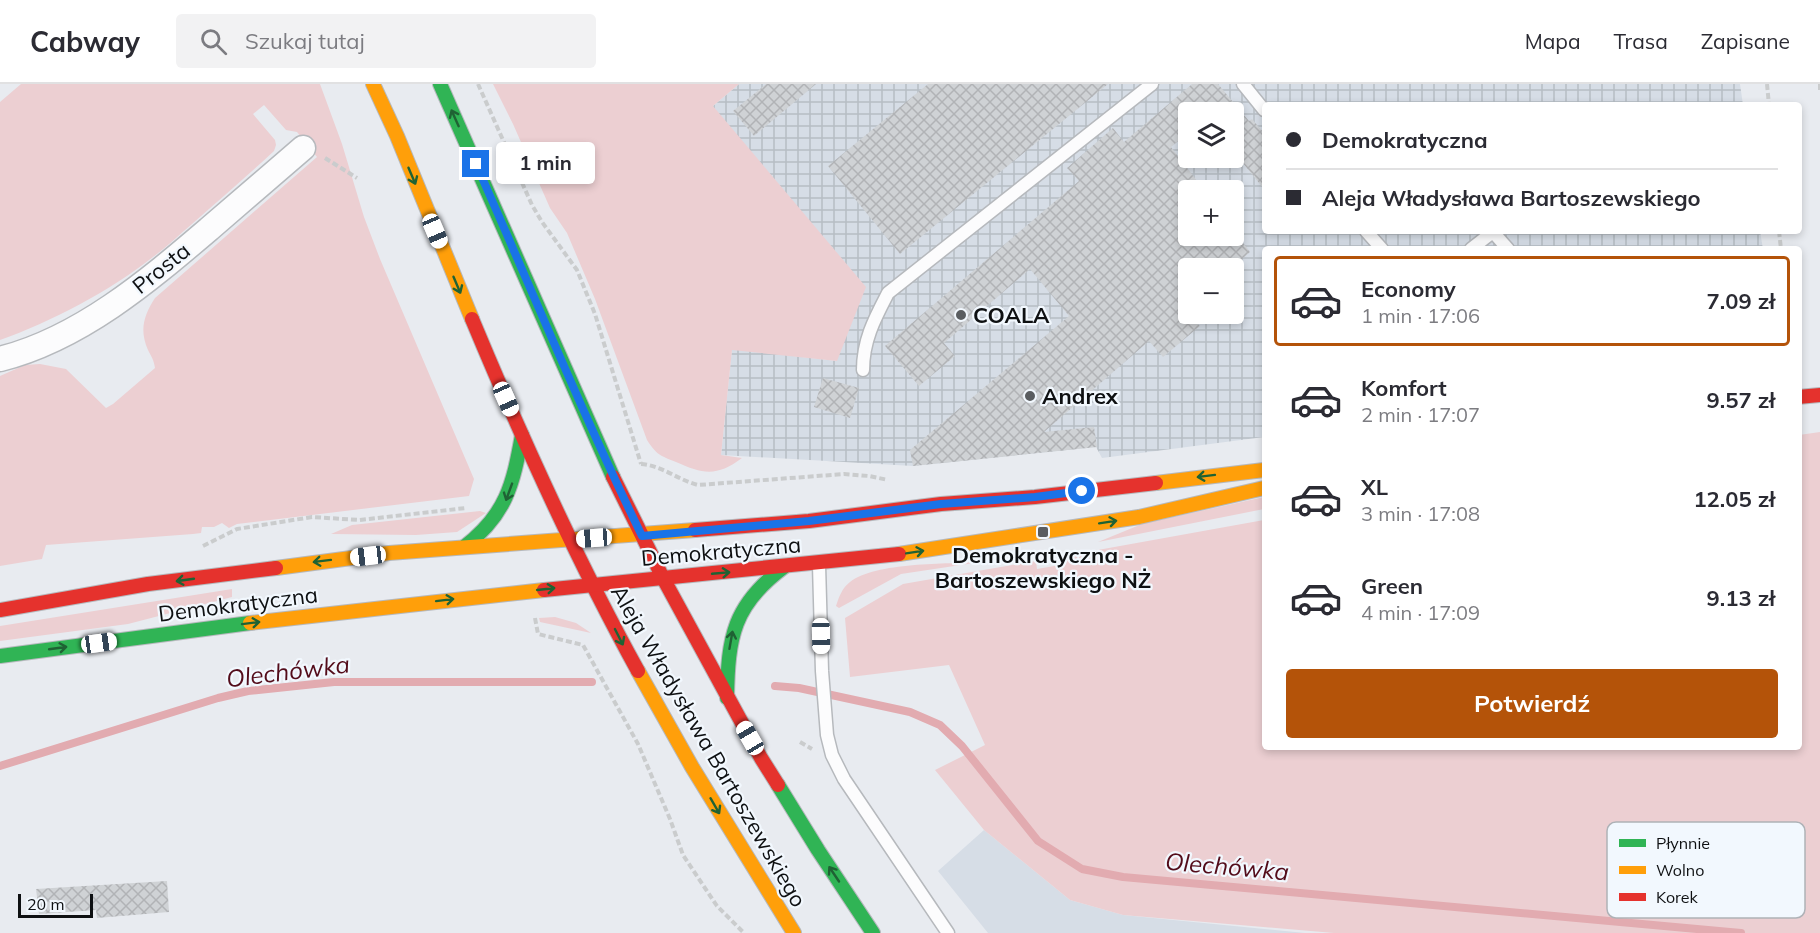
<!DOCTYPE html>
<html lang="pl">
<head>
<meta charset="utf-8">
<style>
  body { margin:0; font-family:Mulish,sans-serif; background:#f2f2f3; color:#2b2b33; height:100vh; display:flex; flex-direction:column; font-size:22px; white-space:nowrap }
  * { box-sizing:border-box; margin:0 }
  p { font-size:20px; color:#7c7c81 }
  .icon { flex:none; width:33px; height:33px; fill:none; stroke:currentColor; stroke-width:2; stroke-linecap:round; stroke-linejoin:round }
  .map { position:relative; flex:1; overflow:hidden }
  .panel { position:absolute; left:1262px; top:162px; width:540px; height:504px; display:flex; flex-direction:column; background:#fff; border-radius:6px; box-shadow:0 3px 9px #0003 }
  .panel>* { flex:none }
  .top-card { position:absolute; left:1262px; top:18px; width:540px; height:132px; border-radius:6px; box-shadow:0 3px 9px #0003; display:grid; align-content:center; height:132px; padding:0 24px; background:#fff }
  .controls { position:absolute; left:1178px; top:18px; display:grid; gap:12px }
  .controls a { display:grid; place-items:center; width:66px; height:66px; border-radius:6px; background:#fff; box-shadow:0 3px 9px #0003; font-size:30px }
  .scale { position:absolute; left:18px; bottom:15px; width:75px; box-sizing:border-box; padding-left:6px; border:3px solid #0e1012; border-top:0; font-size:16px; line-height:21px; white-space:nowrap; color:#0e1012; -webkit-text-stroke:4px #f2f8fe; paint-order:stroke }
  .end { position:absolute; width:27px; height:27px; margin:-14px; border:8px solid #1a73e8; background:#fff; box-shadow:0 0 0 3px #fff }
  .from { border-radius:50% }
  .bubble { position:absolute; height:42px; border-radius:6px; background:#fff; box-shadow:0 3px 9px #0003; font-size:20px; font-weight:700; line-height:42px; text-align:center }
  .car { position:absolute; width:18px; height:36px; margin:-18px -9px; border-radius:8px; box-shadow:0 0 4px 2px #0007; background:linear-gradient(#fff 24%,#345 0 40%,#fff 0 76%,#345 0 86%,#fff 0) }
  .top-card b { display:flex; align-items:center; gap:21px; height:57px; font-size:22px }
  .top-card b+b { border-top:2px solid #e1e1e2 }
  .top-card i { width:15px; height:15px; background:#2b2b33 }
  ul { padding:10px 0 0; list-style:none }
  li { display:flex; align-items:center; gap:18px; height:90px; margin:0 12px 9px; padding:0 12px; border:3px solid transparent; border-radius:6px }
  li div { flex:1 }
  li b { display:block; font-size:22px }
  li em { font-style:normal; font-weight:700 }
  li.selected { border-color:#b45309 }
  li>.icon { width:54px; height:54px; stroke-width:1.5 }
  .action { display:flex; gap:12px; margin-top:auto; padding:12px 24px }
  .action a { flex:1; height:69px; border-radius:6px; background:#b45309; color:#fff; font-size:24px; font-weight:700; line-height:69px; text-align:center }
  header { display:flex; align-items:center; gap:36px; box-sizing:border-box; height:84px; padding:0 30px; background:#fff; border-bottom:2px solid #e1e1e2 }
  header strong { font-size:28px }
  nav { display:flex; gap:33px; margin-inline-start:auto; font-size:21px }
  .search { width:420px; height:54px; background:#f2f2f3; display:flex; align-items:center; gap:15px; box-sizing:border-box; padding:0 21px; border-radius:6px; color:#7c7c81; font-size:22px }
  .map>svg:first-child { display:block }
  .built { fill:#d6dde6 }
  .industrial { fill:url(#industrial-grid); fill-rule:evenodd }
  .grass { fill:#eccfd2 }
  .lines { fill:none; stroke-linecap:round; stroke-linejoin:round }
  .stream { stroke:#e2abb0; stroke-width:8 }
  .building { fill:url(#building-cross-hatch) }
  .lane-casing { stroke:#b6b9bd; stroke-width:15 }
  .street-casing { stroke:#b6b9bd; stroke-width:27 }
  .fast-casing { stroke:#b6b9bd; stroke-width:16 }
  .slow-casing { stroke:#b6b9bd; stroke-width:16 }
  .jam-casing { stroke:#b6b9bd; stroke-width:16 }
  .path { stroke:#cacccd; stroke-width:4; stroke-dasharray:6 3; stroke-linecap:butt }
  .lane { stroke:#fcfcfd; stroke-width:12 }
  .street { stroke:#fcfcfd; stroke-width:24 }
  .fast { stroke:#30b455; stroke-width:14 }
  .slow { stroke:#ff9f0a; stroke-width:14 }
  .jam { stroke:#e5322d; stroke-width:14 }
  .oneway { stroke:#1f6234 }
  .route { stroke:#1a73e8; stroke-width:8 }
  .poi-dot { fill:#5a5d60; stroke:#f2f8fe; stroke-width:2 }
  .labels { text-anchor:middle; stroke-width:4.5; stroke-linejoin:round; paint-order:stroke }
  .street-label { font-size:22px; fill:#0e1012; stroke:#f2f8fe }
  .poi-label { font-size:22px; font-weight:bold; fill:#0e1012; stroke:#f2f8fe; text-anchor:start }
  .water-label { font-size:24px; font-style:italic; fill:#530c1a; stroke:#f2f8fe }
  .key { fill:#f2f8fe; stroke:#aeb2b7; stroke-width:1.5 }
  .key-label { font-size:16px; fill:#0e1012 }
</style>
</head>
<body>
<header>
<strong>Cabway</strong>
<div class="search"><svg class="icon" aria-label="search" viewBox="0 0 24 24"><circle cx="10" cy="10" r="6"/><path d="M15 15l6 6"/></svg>Szukaj tutaj</div>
<nav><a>Mapa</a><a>Trasa</a><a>Zapisane</a></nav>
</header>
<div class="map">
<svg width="1820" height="849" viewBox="0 0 1820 849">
  <defs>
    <pattern id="industrial-grid" width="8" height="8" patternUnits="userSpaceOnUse" patternTransform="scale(1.5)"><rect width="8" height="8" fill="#d6dde6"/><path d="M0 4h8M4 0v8" fill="none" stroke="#b6bdc4"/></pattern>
    <pattern id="building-cross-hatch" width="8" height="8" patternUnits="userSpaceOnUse" patternTransform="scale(1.5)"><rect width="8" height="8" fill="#cfd2d5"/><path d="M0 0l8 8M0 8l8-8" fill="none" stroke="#b1b3b6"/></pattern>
  </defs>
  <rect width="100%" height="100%" fill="#e8ebf0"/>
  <path class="built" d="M984 746 1070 816 1123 831 1305 849H988L938 787Z"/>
  <path class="industrial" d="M739 0H1740L1743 21H1264V147H1760L1763 165H1264V353L1102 374 1096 363 913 382 721 371 732 265 837 277 713 22ZM1188 28H1233V74H1188ZM1188 106H1233V152H1188ZM1188 184H1233V230H1188Z"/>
  <g class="grass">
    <path d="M21 0H320L342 60 364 133 380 175 474 395 469 412 237 440 229 444 222 439 214 443H202L201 449 193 450 46 461 42 475 0 482V292L25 281 40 280 66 285 106 324 113 320 155 284C154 276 151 272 148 266 139 246 144 231 155 214L317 73 297 48 286 46 264 21 253 30 275 56 276 61 274 67C247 92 219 116 192 140 179 151 167 163 153 173 110 207 51 238 0 256V18Z"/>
    <path d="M493 0H739L713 22 866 203 837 277 732 266 721 371 742 374C717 393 703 390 676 378 659 371 657 371 647 356L595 215 567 149 550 124 513 40Z"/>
    <path d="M1820 348V849H1334L1123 831 1070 816 984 746 935 686 985 661 949 581 850 593 845 534 903 500 1036 477 1037 485 1060 481 1059 473 1264 436V663H1798L1799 351Z"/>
    <path d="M1264 413V425L1098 458 1142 440Z"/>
    <path d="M480 427 486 429 457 448 416 451 331 450 352 441Z"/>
    <path d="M981 478 901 490 839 524 836 522C839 513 842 504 850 498 875 478 948 480 981 478Z"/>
    <path d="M232 505V513L128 540 0 557V542Z"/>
    <path d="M555 533 576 539 591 549 540 538 539 534Z"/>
  </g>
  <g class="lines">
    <g class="stream">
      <path d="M775 602 799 604 910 628 940 641 962 662 1038 757 1082 785 1123 793 1741 849"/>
      <path d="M0 682 218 614 248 607 334 598H592"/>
    </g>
  </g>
  <g class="building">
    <path d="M766 0H816L754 52 733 27Z"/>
    <path d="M928 0H1108L900 170 828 82Z"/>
    <path d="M1192 0H1218L1249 37 1252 35 1264 49V105L1233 67V28H1188V49L1171 63 1204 106H1188V152H1238L1250 168 1232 184H1188V230L1200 242 1163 273 1149 257 1044 348 1094 343 1097 363 913 382 910 366 1069 232 1030 185 944 259 955 272 919 302 885 262 1079 97 1067 84 1113 44 1124 58Z"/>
    <path d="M823 294 859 304 850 334 814 323Z"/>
    <path d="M167 797 169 828 97 834 96 826 39 830 36 805Z"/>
  </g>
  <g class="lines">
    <g class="lane-casing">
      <g id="lane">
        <path d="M1243 0 1264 26"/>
        <path d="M1366 147 1382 165"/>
        <path d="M1493 148 1508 165"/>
        <path d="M1471 165 1494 147"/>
        <path d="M863 286C863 256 875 234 888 209L1152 0"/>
        <path d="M819 481 822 587 827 651 832 671 844 695 948 849"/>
      </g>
    </g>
    <g class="street-casing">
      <path id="street" d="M0 275C80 255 148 197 209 145 240 118 272 91 303 64"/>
    </g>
    <g class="fast-casing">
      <g id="fast">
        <path d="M440 0 613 393"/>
        <path d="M464 463C506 431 513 401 522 351"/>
        <path d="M0 572 250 539"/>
        <path d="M727 614C728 553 733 521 784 483"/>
        <path d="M778 701 818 766 873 849"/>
      </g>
    </g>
    <g class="slow-casing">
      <g id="slow">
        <path d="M373 0 397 52 472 235"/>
        <path d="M1156 399 1264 386"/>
        <path d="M899 470 1139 433 1264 404"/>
        <path d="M276 484 389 469 695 446"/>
        <path d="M250 539 544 506"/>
        <path d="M638 587 692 683 794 849"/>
      </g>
    </g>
    <g class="jam-casing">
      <g id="jam">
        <path d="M472 235C522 355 575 473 638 587"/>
        <path d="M1798 313 1820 311"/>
        <path d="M613 393 663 494 761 674 778 701"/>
        <path d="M695 446 809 437 941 420 1035 413 1156 399"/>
        <path d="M544 506 899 470"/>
        <path d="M0 526 148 500 276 484"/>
      </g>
    </g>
    <g class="path">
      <path d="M478 0 532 121 542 138 577 186 595 230 641 380"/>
      <path d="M1767 0 1769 21"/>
      <path d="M1820 0V6"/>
      <path d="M325 74 357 94"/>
      <path d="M1779 147 1781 165"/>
      <path d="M641 380C661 381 678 396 698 401L844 390 869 392 888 396"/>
      <path d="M203 462 237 445 312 433 359 436 466 424"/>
      <path d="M535 534 538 550 583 561 638 660 670 735 683 771 717 822 744 849"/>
      <path d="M800 658 812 665"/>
    </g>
    <use href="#lane" class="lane"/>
    <use href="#street" class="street"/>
    <use href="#fast" class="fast"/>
    <use href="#slow" class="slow"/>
    <use href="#jam" class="jam"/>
  </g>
  <defs><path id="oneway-shaft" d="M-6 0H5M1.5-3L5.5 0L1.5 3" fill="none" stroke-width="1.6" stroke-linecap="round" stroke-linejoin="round" transform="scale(1.5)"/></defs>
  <g class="oneway">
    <use href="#oneway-shaft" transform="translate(455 34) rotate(-114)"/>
    <use href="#oneway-shaft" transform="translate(412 92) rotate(67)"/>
    <use href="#oneway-shaft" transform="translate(457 201) rotate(67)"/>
    <use href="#oneway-shaft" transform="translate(1206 392) rotate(173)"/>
    <use href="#oneway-shaft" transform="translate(509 408) rotate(110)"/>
    <use href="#oneway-shaft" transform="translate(1108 438) rotate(-9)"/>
    <use href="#oneway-shaft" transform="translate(915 468) rotate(-9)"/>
    <use href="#oneway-shaft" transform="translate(322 477) rotate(173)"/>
    <use href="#oneway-shaft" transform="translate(721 489) rotate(-5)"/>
    <use href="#oneway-shaft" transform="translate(185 496) rotate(172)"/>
    <use href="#oneway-shaft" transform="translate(546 505) rotate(-6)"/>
    <use href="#oneway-shaft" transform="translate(445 516) rotate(-7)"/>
    <use href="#oneway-shaft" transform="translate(251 539) rotate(-7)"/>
    <use href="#oneway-shaft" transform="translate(619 553) rotate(63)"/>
    <use href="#oneway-shaft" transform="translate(731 556) rotate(-80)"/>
    <use href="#oneway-shaft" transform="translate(58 564) rotate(-8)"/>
    <use href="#oneway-shaft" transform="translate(715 722) rotate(60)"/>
    <use href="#oneway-shaft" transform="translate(834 790) rotate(-124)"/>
  </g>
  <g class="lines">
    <path class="route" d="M476 80C531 204 582 329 642 452L809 437 941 420 1035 413 1082 407"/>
  </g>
  <g class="poi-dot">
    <circle cx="961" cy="231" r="6"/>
    <circle cx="1030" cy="312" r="6"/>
    <rect x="1037" y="442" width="12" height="12" rx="3"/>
  </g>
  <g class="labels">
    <g class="street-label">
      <text transform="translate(161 184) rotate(-39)" y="8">Prosta</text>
      <text transform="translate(721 467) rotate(-5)" y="8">Demokratyczna</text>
      <text transform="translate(238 520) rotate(-7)" y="8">Demokratyczna</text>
      <text transform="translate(709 662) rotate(60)" y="8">Aleja Władysława Bartoszewskiego</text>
    </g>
    <g class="poi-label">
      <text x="973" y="239">COALA</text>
      <text x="1042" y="320">Andrex</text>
      <text x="1043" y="479" text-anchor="middle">Demokratyczna -<tspan x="1043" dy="25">Bartoszewskiego NŻ</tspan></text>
    </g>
    <g class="water-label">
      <text transform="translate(288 588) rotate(-7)" y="8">Olechówka</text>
      <text transform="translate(1227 783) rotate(5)" y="8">Olechówka</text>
    </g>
  </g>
  <rect x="1607" y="738" width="198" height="96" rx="9" class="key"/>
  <rect x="1619" y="755" width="27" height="8" fill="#30b455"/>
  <rect x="1619" y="782" width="27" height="8" fill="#ff9f0a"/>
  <rect x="1619" y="809" width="27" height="8" fill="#e5322d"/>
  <g class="key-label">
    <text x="1656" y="765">Płynnie</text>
    <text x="1656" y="792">Wolno</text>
    <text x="1656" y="819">Korek</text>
  </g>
</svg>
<div class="controls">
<a><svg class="icon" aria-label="layers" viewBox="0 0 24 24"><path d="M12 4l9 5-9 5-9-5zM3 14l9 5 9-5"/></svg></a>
<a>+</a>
<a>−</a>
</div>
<div class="scale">20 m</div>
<i class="end from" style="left:1082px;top:407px"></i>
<i class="end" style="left:476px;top:80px"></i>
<div class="bubble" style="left:496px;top:58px;width:99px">1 min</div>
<i class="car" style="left:435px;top:147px;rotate:157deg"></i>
<i class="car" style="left:506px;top:315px;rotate:156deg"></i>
<i class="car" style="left:594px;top:454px;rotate:266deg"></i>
<i class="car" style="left:368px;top:472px;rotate:263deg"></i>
<i class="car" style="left:821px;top:552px;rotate:179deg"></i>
<i class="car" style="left:99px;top:559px;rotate:82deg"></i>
<i class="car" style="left:750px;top:654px;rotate:330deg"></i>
<div class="top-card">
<b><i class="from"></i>Demokratyczna</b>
<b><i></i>Aleja Władysława Bartoszewskiego</b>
</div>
<section class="panel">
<ul>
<li class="selected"><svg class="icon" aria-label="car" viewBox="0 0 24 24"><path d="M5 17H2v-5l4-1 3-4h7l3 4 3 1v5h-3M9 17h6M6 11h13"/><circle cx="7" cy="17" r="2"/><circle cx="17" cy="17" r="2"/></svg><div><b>Economy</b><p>1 min · 17:06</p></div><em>7.09 zł</em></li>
<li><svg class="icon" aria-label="car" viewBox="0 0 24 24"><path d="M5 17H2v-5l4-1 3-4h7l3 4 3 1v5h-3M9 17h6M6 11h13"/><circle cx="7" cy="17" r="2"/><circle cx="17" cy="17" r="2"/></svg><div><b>Komfort</b><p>2 min · 17:07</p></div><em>9.57 zł</em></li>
<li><svg class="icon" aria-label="car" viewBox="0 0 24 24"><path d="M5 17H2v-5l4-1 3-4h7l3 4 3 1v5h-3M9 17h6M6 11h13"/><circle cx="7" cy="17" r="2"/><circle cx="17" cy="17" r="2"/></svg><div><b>XL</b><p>3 min · 17:08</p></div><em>12.05 zł</em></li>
<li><svg class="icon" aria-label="car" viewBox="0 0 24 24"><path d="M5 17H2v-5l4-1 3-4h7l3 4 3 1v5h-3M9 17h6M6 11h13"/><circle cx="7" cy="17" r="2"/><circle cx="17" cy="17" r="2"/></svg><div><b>Green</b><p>4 min · 17:09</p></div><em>9.13 zł</em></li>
</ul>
<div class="action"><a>Potwierdź</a></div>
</section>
</div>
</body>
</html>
